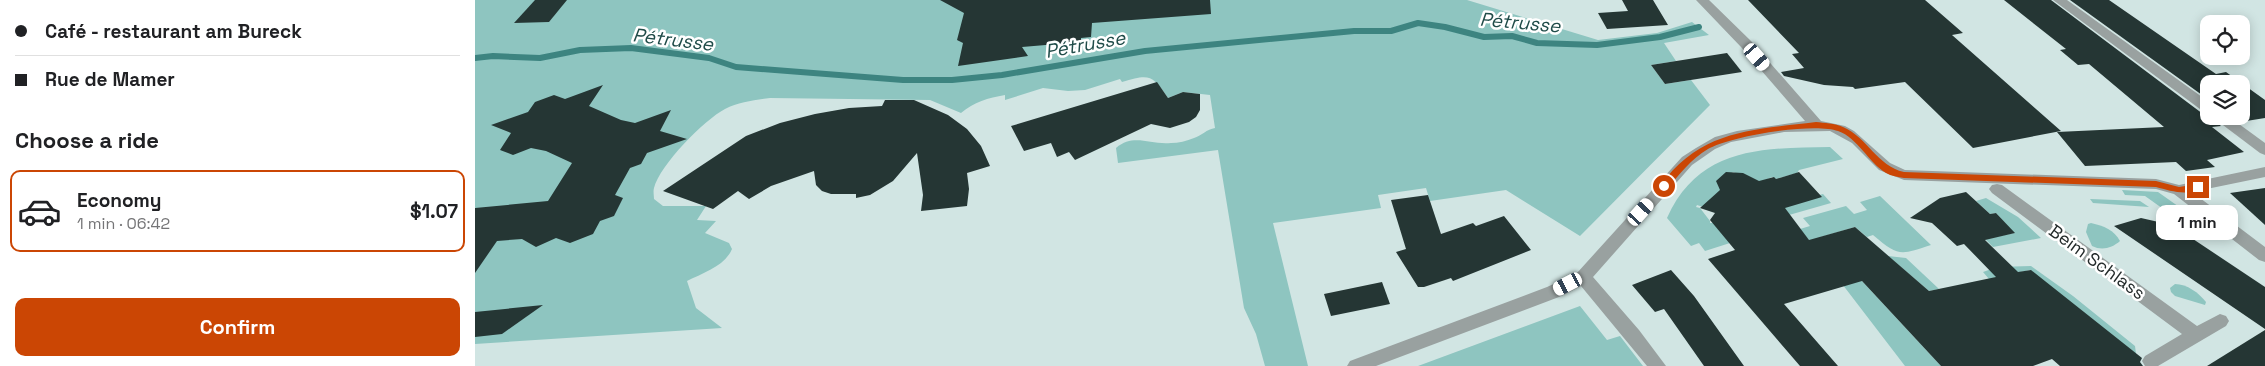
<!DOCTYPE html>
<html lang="en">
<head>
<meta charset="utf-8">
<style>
  body { margin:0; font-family:"Space Grotesk",sans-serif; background:#f2f2f2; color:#202124; height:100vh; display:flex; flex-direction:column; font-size:19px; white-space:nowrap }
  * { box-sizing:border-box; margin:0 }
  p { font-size:16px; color:#757577 }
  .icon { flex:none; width:28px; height:28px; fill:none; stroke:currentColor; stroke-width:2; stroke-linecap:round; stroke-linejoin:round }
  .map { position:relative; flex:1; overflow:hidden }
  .details { display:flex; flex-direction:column; background:#fff; width:475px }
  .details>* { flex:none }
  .top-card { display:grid; align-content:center; height:110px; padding:0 15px; background:#fff }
  .buttons { position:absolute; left:1725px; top:15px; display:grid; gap:10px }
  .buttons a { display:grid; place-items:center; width:50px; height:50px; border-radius:10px; background:#fff; box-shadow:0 2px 12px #0003; font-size:25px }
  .end { position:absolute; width:22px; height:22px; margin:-11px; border:6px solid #cb4604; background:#fff; box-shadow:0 0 0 2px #fff }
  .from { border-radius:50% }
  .bubble { position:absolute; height:35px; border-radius:10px; background:#fff; box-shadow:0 2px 12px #0003; font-size:16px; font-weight:700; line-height:35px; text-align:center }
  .car { position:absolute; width:15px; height:30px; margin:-15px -8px; border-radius:6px; box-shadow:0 0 4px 1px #0007; background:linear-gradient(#fff 24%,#345 0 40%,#fff 0 76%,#345 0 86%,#fff 0) }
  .top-card b { display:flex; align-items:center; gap:18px; height:48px; font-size:19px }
  .top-card b+b { border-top:1px solid #e0e0e0 }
  .top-card i { width:12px; height:12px; background:#202124 }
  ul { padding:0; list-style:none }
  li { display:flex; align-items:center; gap:15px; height:82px; margin:0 10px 8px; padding:0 5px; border:2px solid transparent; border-radius:10px }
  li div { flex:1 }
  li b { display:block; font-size:19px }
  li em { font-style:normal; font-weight:700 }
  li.on { border-color:#cb4604 }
  li>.icon { width:45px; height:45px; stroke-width:1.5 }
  h2 { padding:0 15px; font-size:22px; line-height:60px }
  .primary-button { display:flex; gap:10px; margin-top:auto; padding:10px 15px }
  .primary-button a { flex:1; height:58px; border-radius:10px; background:#cb4604; color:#fff; font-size:20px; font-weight:700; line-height:58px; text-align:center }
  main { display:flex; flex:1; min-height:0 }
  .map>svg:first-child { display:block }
  .green { fill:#8ec5c0 }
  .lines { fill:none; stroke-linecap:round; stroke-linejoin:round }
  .stream { stroke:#3d8480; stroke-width:6 }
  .building { fill:#253634 }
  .minor { fill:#99a1a0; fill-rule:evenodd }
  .route { fill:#cb4604 }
  .labels { text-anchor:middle; stroke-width:5; stroke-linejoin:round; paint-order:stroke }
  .street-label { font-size:18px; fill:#232a2a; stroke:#fff }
  .water-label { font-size:19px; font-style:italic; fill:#204c49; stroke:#fff }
</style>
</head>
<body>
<main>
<section class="details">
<div class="top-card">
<b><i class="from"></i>Café - restaurant am Bureck</b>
<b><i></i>Rue de Mamer</b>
</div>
<h2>Choose a ride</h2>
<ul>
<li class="on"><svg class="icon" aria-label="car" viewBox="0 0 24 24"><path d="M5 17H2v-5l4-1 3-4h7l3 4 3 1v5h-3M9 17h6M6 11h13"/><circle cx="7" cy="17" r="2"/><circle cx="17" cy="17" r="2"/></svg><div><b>Economy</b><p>1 min · 06:42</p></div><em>$1.07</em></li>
</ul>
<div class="primary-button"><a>Confirm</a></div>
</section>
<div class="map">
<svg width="1790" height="366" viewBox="0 0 1790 366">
  <rect width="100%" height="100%" fill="#d1e5e3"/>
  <g class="green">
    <path d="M0 0H992L1123 40 1182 33 1217 22 1234 35 1189 43 1201 61 1176 65 1190 84 1216 80 1235 105 1105 236 1031 190 955 201 951 188 903 195 906 208 798 223 833 366H790L781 334 769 308 743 150 643 163 641 148C659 133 674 145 696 143 703 143 712 141 719 138 726 136 732 129 740 128L735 95 708 92 693 98C677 74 674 74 647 82L645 79 610 90 593 91 568 88 530 100V95C513 98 499 102 486 113L455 100 295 98C280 100 264 102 250 109 229 120 185 165 179 188 178 191 179 196 179 199L188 206H231L222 220 241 221 230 233 254 243 257 249C250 266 228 273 212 281L221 308 247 328 0 344Z"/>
    <path d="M1355 147 1368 159 1324 170 1322 173 1301 179 1297 177 1280 185 1273 176 1272 177 1258 172 1250 178 1246 177 1243 186 1247 187 1244 195 1241 194 1228 207 1222 205 1221 207 1225 208 1235 221V223H1238L1255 243 1230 251 1224 243 1216 246 1192 218C1224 147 1287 148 1355 147Z"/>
    <path d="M1647 190 1683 192 1741 233 1729 238 1670 196 1650 195Z"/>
    <path d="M1348 194 1356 203 1314 215 1301 207Z"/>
    <path d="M1405 196 1456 245C1425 255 1424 257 1398 235L1392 237 1380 227 1346 237 1466 366H1430L1325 229 1335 226 1328 218 1371 206 1379 214 1392 210 1385 202Z"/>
    <path d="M1511 198 1543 217 1566 238 1518 247 1510 239 1539 233 1521 213 1515 214 1501 201Z"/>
    <path d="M1615 199 1665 201 1674 207 1618 203Z"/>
    <path d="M1616 223C1629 226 1639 230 1645 241 1637 248 1627 251 1617 246L1611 232 1613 224Z"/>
    <path d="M1413 256 1431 258 1464 289 1454 291Z"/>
    <path d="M1556 266 1598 296 1660 346 1661 354 1555 270 1514 279 1508 272 1522 267Z"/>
    <path d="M1700 284C1712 284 1724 293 1731 302L1730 305 1700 296 1696 292 1695 288Z"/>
    <path d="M1105 306 1132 340 1145 336 1168 366H943Z"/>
  </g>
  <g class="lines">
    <path class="stream" d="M0 58 18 56 65 58 105 50 156 48 234 58 261 67 428 80H477L527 75 670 51 879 31H916L943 23 970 27 1009 37 1037 36 1062 43 1122 45 1185 37 1224 27"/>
  </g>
  <g class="building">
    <path d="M60 0H92L74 22 39 23Z"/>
    <path d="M465 0H735L736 14 617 23 616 37 606 38V42L547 47 553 56 483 66 488 43 482 40 489 13Z"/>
    <path d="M1147 0H1178L1193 25 1132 29 1123 13 1153 11Z"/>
    <path d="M1273 0H1450L1488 33 1477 35 1586 131 1498 148 1430 82 1380 89 1378 87 1349 85 1309 76 1306 72 1329 68 1317 54 1324 53Z"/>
    <path d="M1529 0H1576L1728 114 1734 115 1746 126 1737 127 1769 152 1732 160 1740 167 1711 171 1701 162 1610 166 1582 132 1689 127 1614 64 1603 65 1585 50 1591 49Z"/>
    <path d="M1595 0H1634L1741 74 1751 72 1790 100V118L1765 122 1757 116H1766V84H1734V100Z"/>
    <path d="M1252 53 1267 72 1190 84 1176 65Z"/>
    <path d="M682 82 693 98 708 92 725 94V110L721 117 714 122 695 128 676 124 600 160 594 152 582 157 576 143 549 151 536 126Z"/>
    <path d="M128 85 114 106 146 120 160 123 196 110 185 131 212 139 172 153 166 164 155 168 140 195 148 198 139 216 125 221 118 234 95 243 81 238 61 247 47 239 22 241 0 273V208L73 201 97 163 71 151 56 148 38 155 25 150 36 133 16 125 53 112 60 102 79 95 90 99Z"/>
    <path d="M410 100H439L473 115 492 129 506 146 515 166 492 173 494 189 492 206 446 211 448 195 442 153 418 181 395 195 381 198V194H356L347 191 341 185 339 171 296 186 274 199 263 191 238 209 188 191 271 136 305 123 340 114 374 108 407 106Z"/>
    <path d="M1251 172 1268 173 1284 181 1299 177 1301 179 1324 172 1347 197 1310 208 1334 240 1380 227 1454 291 1521 277 1489 244 1482 246 1457 223 1435 218 1465 198 1491 192 1515 214 1521 213 1540 233 1510 240 1543 272 1556 270 1667 358 1665 362 1668 366H1585L1577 359 1558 366H1466L1387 281 1309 304 1363 366H1325L1233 259 1260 250 1235 220 1240 213 1225 208 1245 190 1241 181Z"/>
    <path d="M1790 188V225L1755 193Z"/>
    <path d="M953 195 966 234 998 223 1001 226 1029 216 1056 250 978 281 976 278 949 287H943L921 252 931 249 916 200Z"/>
    <path d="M1666 218 1688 223 1691 221 1790 287V329L1639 226Z"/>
    <path d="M1196 270 1219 296 1269 366H1229L1189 309 1180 312 1157 285Z"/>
    <path d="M907 282 915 304 856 316 849 294Z"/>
    <path d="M68 305 27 334 0 337V312Z"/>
    <path d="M1790 330V366H1732Z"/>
  </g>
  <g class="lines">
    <g class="minor">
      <path d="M1221 0H1234L1276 41 1346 121 1370 126 1379 131 1415 163 1430 170 1681 179 1704 185 1790 167V177L1717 192 1790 247V262L1784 260 1699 194 1681 189 1429 180 1404 170 1377 143 1355 131 1309 132 1256 142 1240 149 1217 165 1118 277 1164 330 1191 366H1172L1106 286 1084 297 901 366H872L875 361 1072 287 1102 273 1207 157 1221 148 1240 137 1262 131 1330 121 1266 47Z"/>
      <path d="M1578 0H1592L1734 102V113L1729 112Z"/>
      <path d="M1736 116H1753L1790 143V155L1785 153Z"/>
      <path d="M1522 184 1527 185 1722 326 1745 314 1751 316 1754 321 1751 326 1683 366H1670L1667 361 1670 356 1707 334 1517 193 1514 189 1517 185Z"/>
    </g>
  </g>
  <path class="route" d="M1341 122C1349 123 1360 123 1368 127 1393 138 1402 166 1429 172L1681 181 1704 187 1723 184 1727 187C1714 197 1696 191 1681 187L1429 178C1423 177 1416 176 1411 173 1393 162 1383 138 1363 131 1339 122 1255 136 1233 149 1216 159 1204 175 1192 189H1186L1185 186C1226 129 1278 130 1341 122Z"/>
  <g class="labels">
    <g class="street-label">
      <text transform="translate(1622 262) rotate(36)" y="6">Beim Schlass</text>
    </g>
    <g class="water-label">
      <text transform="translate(1045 22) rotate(5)" y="7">Pétrusse</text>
      <text transform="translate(198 39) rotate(7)" y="7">Pétrusse</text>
      <text transform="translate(610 44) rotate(-10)" y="7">Pétrusse</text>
    </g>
  </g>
</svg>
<div class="buttons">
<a><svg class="icon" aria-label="locate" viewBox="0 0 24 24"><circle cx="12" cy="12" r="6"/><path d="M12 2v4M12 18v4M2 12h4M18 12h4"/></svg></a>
<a><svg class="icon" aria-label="layers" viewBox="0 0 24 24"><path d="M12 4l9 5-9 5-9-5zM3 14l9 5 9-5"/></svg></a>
</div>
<i class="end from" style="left:1189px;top:186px"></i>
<i class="end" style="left:1723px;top:187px"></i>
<div class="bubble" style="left:1681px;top:205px;width:82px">1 min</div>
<i class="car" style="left:1282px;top:57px;rotate:139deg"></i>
<i class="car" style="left:1166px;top:212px;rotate:42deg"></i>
<i class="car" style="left:1093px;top:284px;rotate:243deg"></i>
</div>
</main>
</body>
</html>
